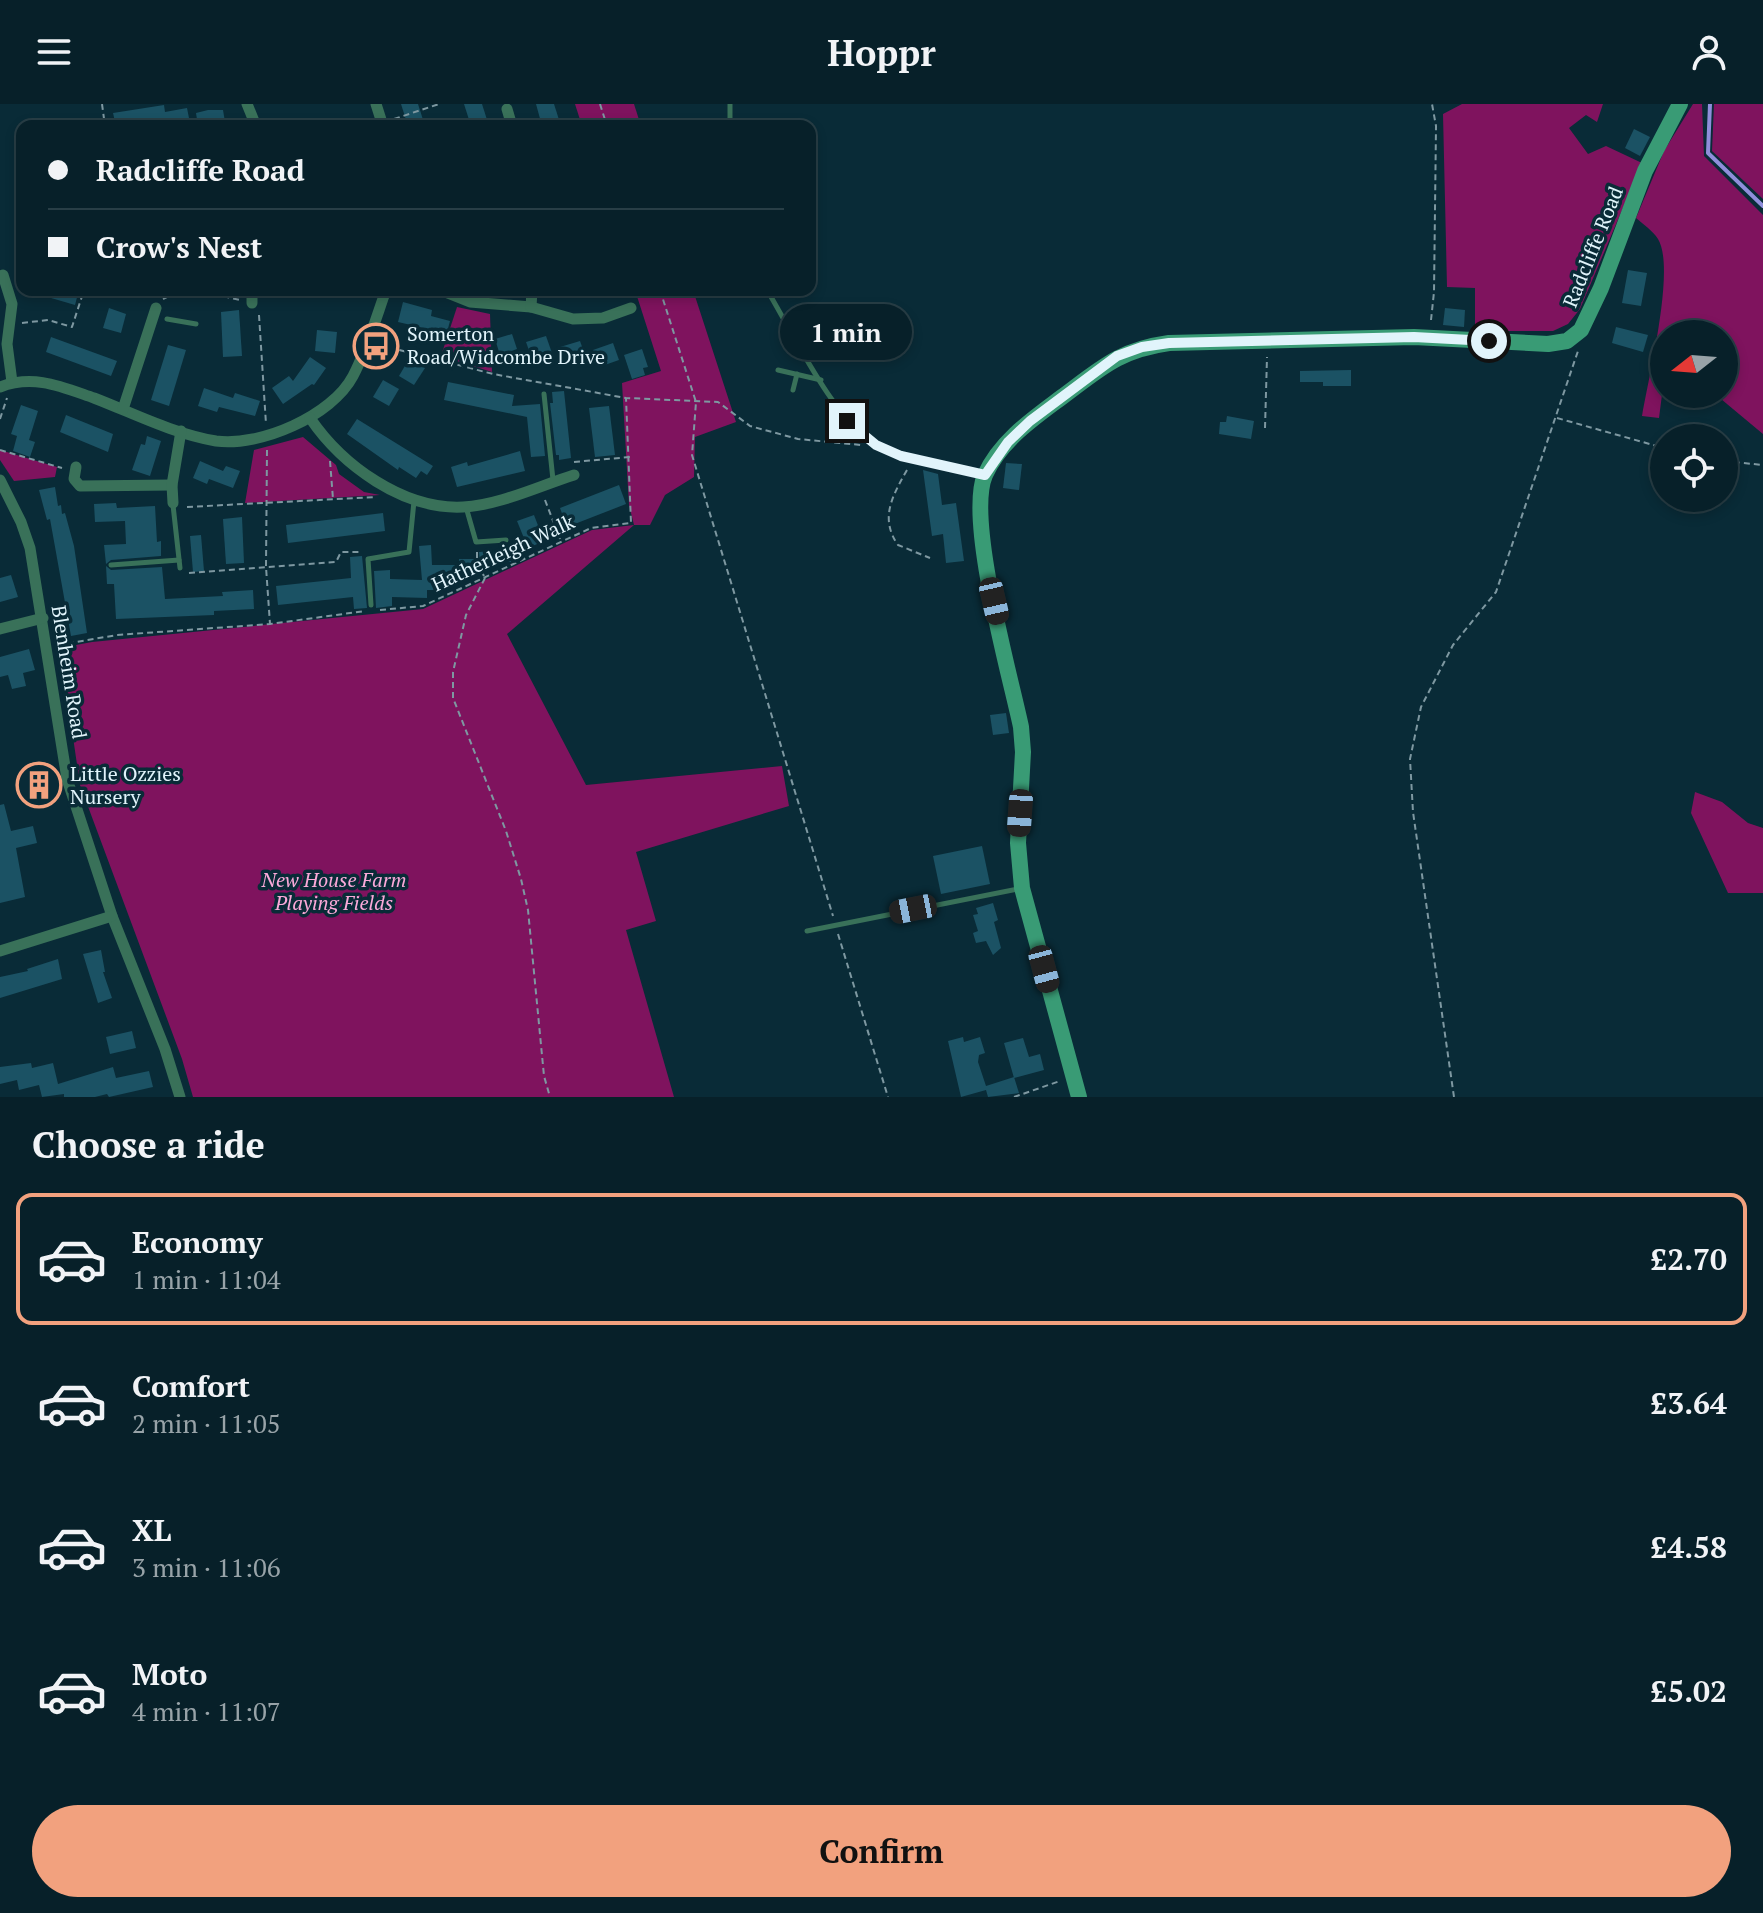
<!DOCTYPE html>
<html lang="en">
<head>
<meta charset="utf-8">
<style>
  body { margin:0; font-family:"PT Serif",serif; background:#152d35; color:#f1f3f6; height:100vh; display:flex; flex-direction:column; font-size:30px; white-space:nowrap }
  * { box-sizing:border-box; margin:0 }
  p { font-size:26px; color:#98a3a8 }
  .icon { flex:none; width:44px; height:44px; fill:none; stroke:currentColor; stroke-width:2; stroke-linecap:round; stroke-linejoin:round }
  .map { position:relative; height:993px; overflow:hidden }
  .side { display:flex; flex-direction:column; background:#072029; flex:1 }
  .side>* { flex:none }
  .guide { position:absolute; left:16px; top:16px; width:800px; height:176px; border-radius:16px; box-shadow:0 4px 12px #0003,0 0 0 2px #283e46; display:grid; align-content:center; height:176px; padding:0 32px; background:#072029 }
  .needle { width:52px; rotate:253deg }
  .controls { position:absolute; left:1650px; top:216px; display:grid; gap:16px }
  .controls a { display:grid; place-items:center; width:88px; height:88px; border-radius:50%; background:#072029; box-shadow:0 4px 12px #0003,0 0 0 2px #283e46; font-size:40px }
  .end { position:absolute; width:36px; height:36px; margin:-18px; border:10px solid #e1f4fb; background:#111; box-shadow:0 0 0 4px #111 }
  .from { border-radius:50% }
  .bubble { position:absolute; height:56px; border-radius:28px; background:#072029; box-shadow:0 4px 12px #0003,0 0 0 2px #283e46; font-size:26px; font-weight:600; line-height:56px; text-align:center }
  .car { position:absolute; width:24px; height:48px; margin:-24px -12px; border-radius:10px; box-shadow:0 0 6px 2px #0007; background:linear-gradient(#222 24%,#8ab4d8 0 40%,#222 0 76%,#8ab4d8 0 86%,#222 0) }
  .guide b { display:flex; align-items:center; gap:28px; height:76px; font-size:30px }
  .guide b+b { border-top:2px solid #283e46 }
  .guide i { width:20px; height:20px; background:#f1f3f6 }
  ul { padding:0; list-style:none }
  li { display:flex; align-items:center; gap:24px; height:132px; margin:0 16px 12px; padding:0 16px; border:4px solid transparent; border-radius:16px }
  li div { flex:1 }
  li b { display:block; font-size:30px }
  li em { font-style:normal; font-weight:600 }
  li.selected { border-color:#f2a17e }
  li>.icon { width:72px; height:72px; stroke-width:1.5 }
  h2 { padding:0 32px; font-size:36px; line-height:96px }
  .primary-button { display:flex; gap:16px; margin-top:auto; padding:16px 32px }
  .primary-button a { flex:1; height:92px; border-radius:48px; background:#f2a17e; color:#111; font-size:32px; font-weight:600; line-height:92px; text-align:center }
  header { display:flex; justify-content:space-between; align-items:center; height:104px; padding:0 32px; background:#072029; font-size:36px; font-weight:600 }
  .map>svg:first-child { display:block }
  .green { fill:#7f135e }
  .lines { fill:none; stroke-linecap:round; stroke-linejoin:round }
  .stream { stroke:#8f8edb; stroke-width:4 }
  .building { fill:#1b5264 }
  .path { stroke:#7e98a1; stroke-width:2; stroke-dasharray:6 4; stroke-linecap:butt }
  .service { stroke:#397159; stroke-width:5 }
  .minor { stroke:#397159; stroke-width:11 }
  .secondary { stroke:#399b75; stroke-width:16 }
  .route { stroke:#e1f4fb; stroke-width:10 }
  .labels { text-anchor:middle; stroke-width:7; stroke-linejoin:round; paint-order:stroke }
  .street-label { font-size:20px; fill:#e1f4fb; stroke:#092b37 }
  .poi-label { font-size:20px; fill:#e1f4fb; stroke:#092b37; text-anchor:start }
  .park-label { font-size:20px; font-style:italic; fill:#fba9d9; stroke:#092b37 }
</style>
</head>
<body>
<header><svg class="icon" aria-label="menu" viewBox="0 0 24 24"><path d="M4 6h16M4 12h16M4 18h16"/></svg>Hoppr<svg class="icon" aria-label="person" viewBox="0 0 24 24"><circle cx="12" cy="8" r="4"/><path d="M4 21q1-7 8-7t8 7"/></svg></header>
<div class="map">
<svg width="1763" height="993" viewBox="0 0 1763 993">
  <rect width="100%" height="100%" fill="#092b37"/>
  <g class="green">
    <path d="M575 0H634L641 22H582Z"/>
    <path d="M1462 0H1603L1597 18 1586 11 1569 24 1588 50 1606 42 1642 59 1580 205 1568 220 1553 227H1475V184L1447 183 1443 10Z"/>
    <path d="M1693 0H1702L1704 52 1763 111V330L1715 290H1724V230H1664V275L1659 314 1642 312C1648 275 1676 164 1658 135 1653 127 1643 120 1636 114L1664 47Z"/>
    <path d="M1714 0H1763V95L1712 47Z"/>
    <path d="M635 186H693L736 318 695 333 694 373 665 391 650 421H634L507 530 586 681 782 662 789 702 636 748 656 817 626 826 674 993H193L182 955 80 681 60 544 92 538 423 505 592 426 634 421 629 401 622 279 661 267Z"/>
    <path d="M457 203 490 210 492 268 441 252Z"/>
    <path d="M303 333 336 361 339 370 364 388 380 391 245 399 254 346Z"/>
    <path d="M0 346 57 363 55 373 14 377 0 356Z"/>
    <path d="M1695 688 1722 698 1748 719 1763 724V789H1728L1691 709Z"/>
  </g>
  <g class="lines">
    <path class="stream" d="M1710 0 1708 49 1763 102"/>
  </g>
  <g class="building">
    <path d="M401 0H418L425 22H408Z"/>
    <path d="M464 0H482L489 22H471Z"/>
    <path d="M536 0H554L561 22H542Z"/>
    <path d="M164 1 165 8 187 4 190 19 178 21V17L149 22H116L113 9Z"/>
    <path d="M208 6H223L225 18 198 22 196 9Z"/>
    <path d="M1634 25 1650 33 1640 52 1625 44Z"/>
    <path d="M1628 166 1647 169 1641 202 1622 199Z"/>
    <path d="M34 186H79L75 201 34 189Z"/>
    <path d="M403 198 432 206 431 212 450 217 446 232 441 231 439 237 426 234 428 225 398 218Z"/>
    <path d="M109 204 126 210 121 229 103 224Z"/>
    <path d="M1445 204 1465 206 1464 223 1443 221Z"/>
    <path d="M239 206 242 252 223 253 221 208Z"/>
    <path d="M1616 223 1648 231 1643 248 1612 239Z"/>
    <path d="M317 226 337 228 335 249 315 247Z"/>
    <path d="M512 230 517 245 500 251 495 235Z"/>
    <path d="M546 232 552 249 532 255 526 238Z"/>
    <path d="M51 233 117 257 111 272 46 248Z"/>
    <path d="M580 237 586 254 566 261 560 243Z"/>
    <path d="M613 239 619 256 599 263 593 246Z"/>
    <path d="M168 241 186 246 169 302 151 296Z"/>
    <path d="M642 245 648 263 643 264 645 271 632 275 624 251Z"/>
    <path d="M310 253 326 264 314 281 312 280 283 300 272 284 289 272 293 277Z"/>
    <path d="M409 255 425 264 414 281 399 272Z"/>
    <path d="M1351 266V282H1323V278H1300V267Z"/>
    <path d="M383 276 399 285 389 302 373 293Z"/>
    <path d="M448 278 514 291 512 302 540 300 545 352 531 353 527 313 444 296Z"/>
    <path d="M204 284 233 294 235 289 260 297 255 312 219 303 217 308 198 302Z"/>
    <path d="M564 287 571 354 559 356V351H556L550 299H553L552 288Z"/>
    <path d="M21 301 38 307 29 336 35 338 30 353 13 347 17 332 11 330Z"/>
    <path d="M609 302 615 351 595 353 589 304Z"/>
    <path d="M66 311 113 330 108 348 60 328Z"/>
    <path d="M1227 312 1254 317 1251 335 1219 330 1220 318H1226Z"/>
    <path d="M357 315 433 362 427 371 421 367 416 374 399 363 398 366 347 330Z"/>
    <path d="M147 332 161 337 150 372 132 366 141 340 145 341Z"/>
    <path d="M520 347 525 367 457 383 451 363 467 358 468 362Z"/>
    <path d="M200 357 223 367 226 362 240 367 233 384 209 375 207 380 193 374Z"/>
    <path d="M1006 359 1022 360 1019 386 1003 384Z"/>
    <path d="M923 366 938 370 942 401 956 399 964 457 946 459 943 430 932 432Z"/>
    <path d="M619 381 626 400 567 423 560 404Z"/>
    <path d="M55 383 58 402 61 401 62 410 65 409 74 442 87 529 71 532 50 415 47 416 39 386Z"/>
    <path d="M116 399 117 404 155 402 157 438 161 437V452L111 456 106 460 104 441 126 440 125 417 95 418 94 400Z"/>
    <path d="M383 409 385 427 288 439 286 421Z"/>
    <path d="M534 411 544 437 528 444 517 417Z"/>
    <path d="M242 413 244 459 226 460 223 415Z"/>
    <path d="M201 431 204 467 193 468 190 432Z"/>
    <path d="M431 441 432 461H459V455H475L474 473H458V479H443V486H427V494L392 493V502L376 504 374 467 390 466V475L422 476 419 442Z"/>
    <path d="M511 446V458L480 459 479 448Z"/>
    <path d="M362 452 367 504 354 505 353 493 278 501 276 482 351 474 350 453Z"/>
    <path d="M106 462 111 466 162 463 165 495 223 492 222 488 253 486 254 505 214 507V511L116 515 114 480H107Z"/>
    <path d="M11 471 18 493 0 498V474Z"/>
    <path d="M29 545 35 566 23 569 26 582 12 585 8 571 0 573V553Z"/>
    <path d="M1006 609 1009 629 993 631 990 611Z"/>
    <path d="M44 660 53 697 33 702 24 666Z"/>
    <path d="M4 700 11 727 33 722 37 739 16 744 25 793 0 799V701Z"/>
    <path d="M982 742 990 780 941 790 933 752Z"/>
    <path d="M993 799 998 816 994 818 1001 844 993 851 986 837 976 839 973 829 978 827 973 811 978 810 976 804Z"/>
    <path d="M101 846 105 868H103L112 894 98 899 83 850Z"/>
    <path d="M58 855 62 875 0 894V873L28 867 27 865Z"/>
    <path d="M132 927 136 944 110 950 106 933Z"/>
    <path d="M963 933 964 938 980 933 985 949 979 951 978 958 986 982 1014 973 1019 989 988 993 986 986 961 993 948 937Z"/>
    <path d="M1023 934 1029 953 1040 950 1044 966 1014 974 1004 939Z"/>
    <path d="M31 959 32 964 53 959 58 980 113 963 116 974 149 967 153 983 109 993 107 990 95 993H64V990L42 993 39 981 19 986 17 976 0 980V963Z"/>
  </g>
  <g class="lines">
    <g class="path">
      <path d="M102 0 105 22"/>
      <path d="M600 0 607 22"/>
      <path d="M394 15 439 0"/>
      <path d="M194 186 240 196"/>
      <path d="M660 186 696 298 692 351 833 812"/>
      <path d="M163 195 182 186"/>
      <path d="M259 211 266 320"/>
      <path d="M1431 216 1434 188 1436 22 1432 0"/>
      <path d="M22 219 48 216 72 223 84 186"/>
      <path d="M380 241 493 270 626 294 718 298 750 322 798 335 861 341"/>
      <path d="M1557 314 1664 344"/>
      <path d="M0 315 7 294"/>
      <path d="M1265 324 1267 253"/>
      <path d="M0 346 62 364"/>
      <path d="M267 346 266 463 270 520"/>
      <path d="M330 357 333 395"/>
      <path d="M1724 357 1763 361"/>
      <path d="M574 358 630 353"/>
      <path d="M907 366C893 391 879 414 898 441L930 454"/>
      <path d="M545 396 560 435"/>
      <path d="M187 403 376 393"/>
      <path d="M477 448V459L484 472"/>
      <path d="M189 469 336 458 341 448H362"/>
      <path d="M485 474 466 511 453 568V594L506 727 521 775 528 806 544 972 550 993"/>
      <path d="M380 506 423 502 591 424 631 419 626 294"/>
      <path d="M58 541 117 531 270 520 365 507"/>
      <path d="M838 830 888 993"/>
      <path d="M1014 993 1060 977"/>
      <path d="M1454 993 1413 708 1410 655 1421 603 1453 541 1496 488 1578 247"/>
    </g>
    <g class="service">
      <path d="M730 0V22"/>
      <path d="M767 186C793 229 834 317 876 341 907 359 950 363 984 371"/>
      <path d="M167 215 196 220"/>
      <path d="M778 266 821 276"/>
      <path d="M793 286 797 270"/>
      <path d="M544 290 553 376"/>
      <path d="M173 401 180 464"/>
      <path d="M466 403 476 438 506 436"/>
      <path d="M111 461 179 456"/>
      <path d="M371 501 368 455 409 448 414 397"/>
      <path d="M807 827 1018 785"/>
    </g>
    <g class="minor">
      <path d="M247 0 256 22"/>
      <path d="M376 0 383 22"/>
      <path d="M507 5 512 22"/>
      <path d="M3 171 12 200 7 240 12 278"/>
      <path d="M252 186V199"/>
      <path d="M440 186 470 198 531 203 573 215 603 214 631 204"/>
      <path d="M531 203 532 186"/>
      <path d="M0 283C34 270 62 283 94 294 133 309 174 330 216 337 260 343 332 312 353 272 367 245 376 214 386 186"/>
      <path d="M123 305 156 204"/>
      <path d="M310 314C342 361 403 406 463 403 500 401 539 382 574 371"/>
      <path d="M76 363 74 375 80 382 172 381"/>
      <path d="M0 376 21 418 30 444 67 675 112 812 165 945 180 993"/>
      <path d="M173 399 172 381 181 327"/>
      <path d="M0 525 43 514"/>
      <path d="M0 847 112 812"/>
    </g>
    <path class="secondary" d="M1079 993 1022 784 1018 739 1023 648 1021 623C1010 571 966 415 985 371 1000 337 1034 314 1062 293 1101 264 1119 246 1169 239L1414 233 1548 240 1567 237 1581 226 1601 184 1645 67 1680 0"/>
  </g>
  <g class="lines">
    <path class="route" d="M847 317 876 341 901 352 985 371 1008 338 1030 317 1117 252 1142 243 1169 239 1414 233 1489 237"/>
  </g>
  <defs>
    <g id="bus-ring" transform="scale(2.3)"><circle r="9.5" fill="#092b37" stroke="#f2a17e" stroke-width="1.5"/><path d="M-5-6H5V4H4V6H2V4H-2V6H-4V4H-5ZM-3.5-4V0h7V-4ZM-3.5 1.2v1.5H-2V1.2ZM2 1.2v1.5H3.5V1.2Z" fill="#f2a17e"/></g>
    <g id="building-ring" transform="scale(2.3)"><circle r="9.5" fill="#092b37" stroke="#f2a17e" stroke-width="1.5"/><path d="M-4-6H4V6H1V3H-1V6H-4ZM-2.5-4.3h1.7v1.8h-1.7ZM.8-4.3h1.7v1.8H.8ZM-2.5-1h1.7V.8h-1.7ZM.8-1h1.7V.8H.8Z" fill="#f2a17e"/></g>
  </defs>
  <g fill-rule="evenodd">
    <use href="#bus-ring" x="376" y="242"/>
    <use href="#building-ring" x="39" y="681"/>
  </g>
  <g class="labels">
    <g class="street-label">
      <text transform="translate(1593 143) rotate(-68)" y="7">Radcliffe Road</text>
      <text transform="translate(503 449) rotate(-25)" y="7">Hatherleigh Walk</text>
      <text transform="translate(69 568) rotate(81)" y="7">Blenheim Road</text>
    </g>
    <g class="poi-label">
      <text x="407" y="237">Somerton<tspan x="407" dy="23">Road/Widcombe Drive</tspan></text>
      <text x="70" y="677">Little Ozzies<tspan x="70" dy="23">Nursery</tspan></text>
    </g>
    <g class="park-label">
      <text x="334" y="783">New House Farm<tspan x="334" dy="23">Playing Fields</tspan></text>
    </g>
  </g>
</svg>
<div class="controls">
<a><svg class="needle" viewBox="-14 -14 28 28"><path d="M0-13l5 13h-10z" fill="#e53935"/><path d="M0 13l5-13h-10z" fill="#98a3a8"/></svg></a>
<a><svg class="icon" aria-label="locate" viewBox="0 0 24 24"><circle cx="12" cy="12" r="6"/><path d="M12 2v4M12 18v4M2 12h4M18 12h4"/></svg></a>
</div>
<i class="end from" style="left:1489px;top:237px"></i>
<i class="end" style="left:847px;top:317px"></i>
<div class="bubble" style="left:780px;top:200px;width:132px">1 min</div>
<i class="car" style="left:994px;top:497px;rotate:167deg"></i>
<i class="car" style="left:1020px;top:709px;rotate:184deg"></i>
<i class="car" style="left:913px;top:805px;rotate:259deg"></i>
<i class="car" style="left:1044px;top:865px;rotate:165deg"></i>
<div class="guide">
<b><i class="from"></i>Radcliffe Road</b>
<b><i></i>Crow's Nest</b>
</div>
</div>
<section class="side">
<h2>Choose a ride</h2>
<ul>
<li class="selected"><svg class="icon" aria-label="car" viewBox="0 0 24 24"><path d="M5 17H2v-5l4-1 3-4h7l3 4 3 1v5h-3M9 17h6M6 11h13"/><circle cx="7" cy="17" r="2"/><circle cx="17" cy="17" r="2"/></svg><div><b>Economy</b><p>1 min · 11:04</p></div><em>£2.70</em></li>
<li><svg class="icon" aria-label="car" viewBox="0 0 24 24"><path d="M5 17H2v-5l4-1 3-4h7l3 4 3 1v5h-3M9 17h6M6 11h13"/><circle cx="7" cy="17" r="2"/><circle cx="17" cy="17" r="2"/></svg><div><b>Comfort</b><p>2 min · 11:05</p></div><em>£3.64</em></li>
<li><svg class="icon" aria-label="car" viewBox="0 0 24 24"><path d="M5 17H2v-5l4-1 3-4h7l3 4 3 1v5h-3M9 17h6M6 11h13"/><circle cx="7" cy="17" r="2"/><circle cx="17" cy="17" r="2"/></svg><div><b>XL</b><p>3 min · 11:06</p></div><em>£4.58</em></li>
<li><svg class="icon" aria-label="car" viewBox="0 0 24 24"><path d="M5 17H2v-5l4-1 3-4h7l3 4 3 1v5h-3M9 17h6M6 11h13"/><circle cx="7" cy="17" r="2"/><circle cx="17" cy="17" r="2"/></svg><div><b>Moto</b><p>4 min · 11:07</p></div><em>£5.02</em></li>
</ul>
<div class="primary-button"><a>Confirm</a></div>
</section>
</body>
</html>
